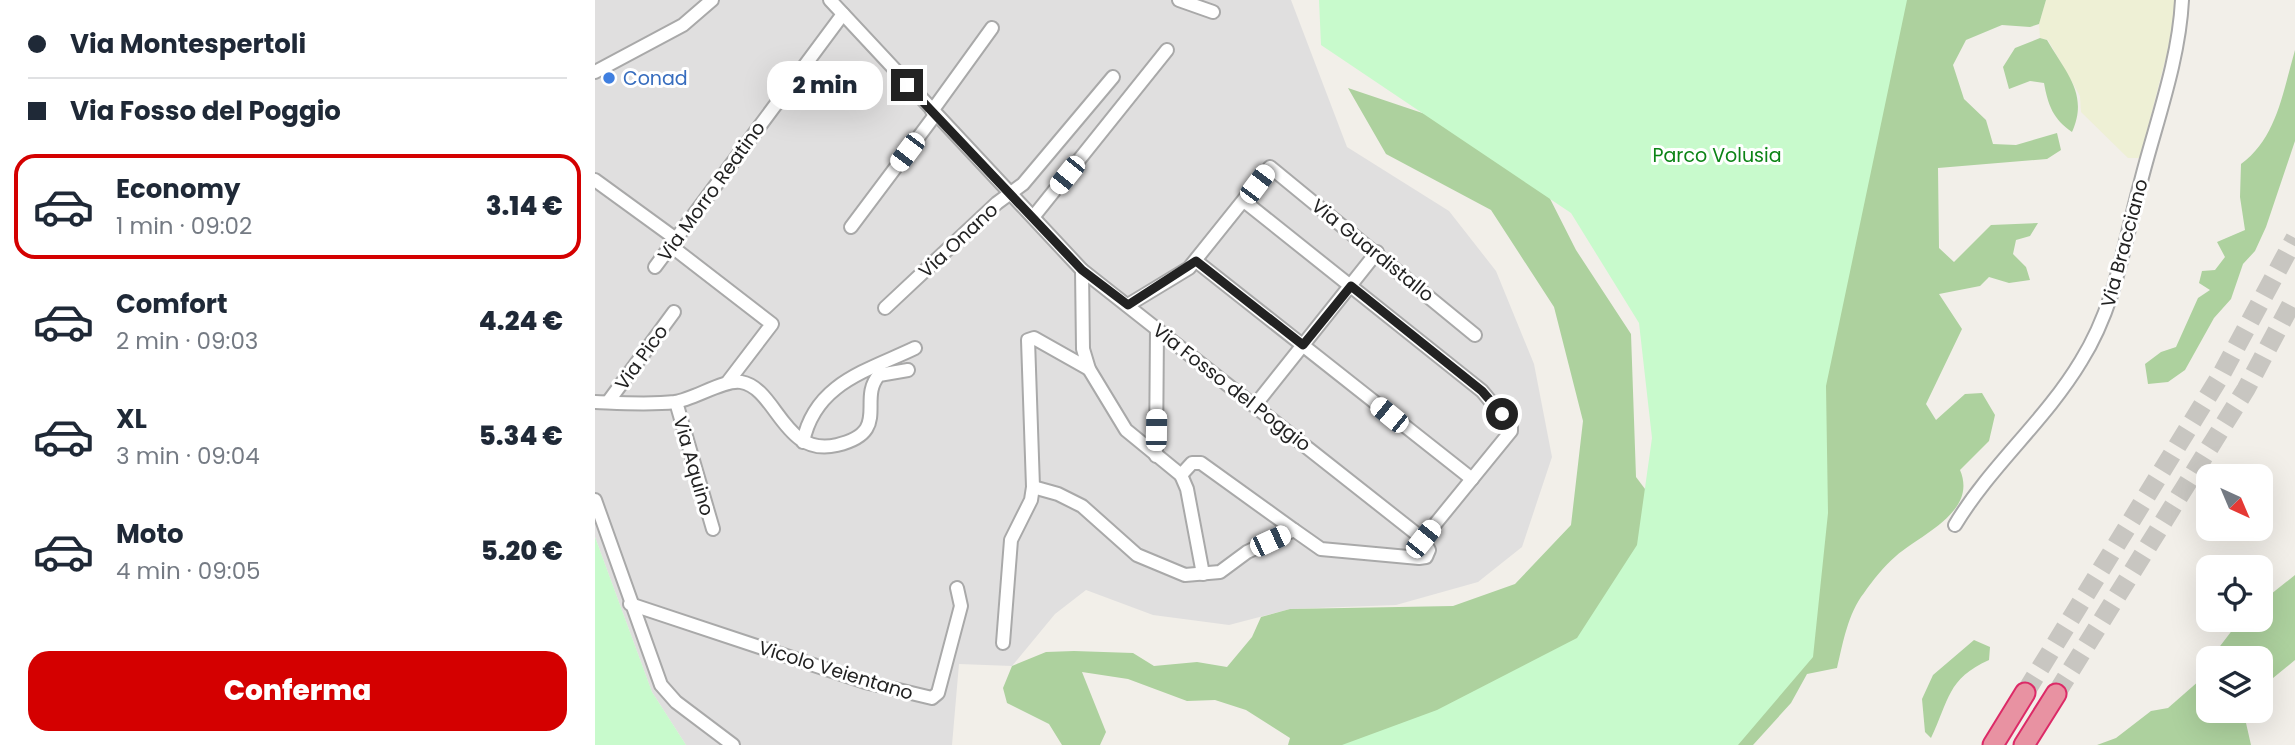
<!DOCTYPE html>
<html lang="it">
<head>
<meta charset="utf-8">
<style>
  body { margin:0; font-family:Poppins,sans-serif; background:#f6f6f7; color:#1f2937; height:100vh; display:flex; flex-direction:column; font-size:26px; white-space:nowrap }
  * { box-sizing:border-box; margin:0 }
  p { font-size:23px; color:#747a83 }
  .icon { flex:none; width:38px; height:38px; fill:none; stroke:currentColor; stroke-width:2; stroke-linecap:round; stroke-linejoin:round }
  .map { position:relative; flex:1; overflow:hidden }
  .side { display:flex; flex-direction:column; background:#fff; width:595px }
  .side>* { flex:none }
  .guide { display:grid; align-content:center; height:154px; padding:0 28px; background:#fff }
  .needle { width:46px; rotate:136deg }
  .buttons { position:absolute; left:1601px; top:464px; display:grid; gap:14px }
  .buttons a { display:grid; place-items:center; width:77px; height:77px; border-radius:14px; background:#fff; box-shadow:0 7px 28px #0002; font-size:35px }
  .end { position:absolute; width:32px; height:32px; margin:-16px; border:9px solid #222; background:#fff; box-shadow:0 0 0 4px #fff }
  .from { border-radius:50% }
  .bubble { position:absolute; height:49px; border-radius:21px; background:#fff; box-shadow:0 7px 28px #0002; font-size:23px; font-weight:800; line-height:49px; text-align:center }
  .car { position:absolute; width:21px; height:42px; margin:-21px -10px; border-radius:9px; box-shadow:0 0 5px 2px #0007; background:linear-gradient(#fff 24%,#345 0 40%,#fff 0 76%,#345 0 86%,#fff 0) }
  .guide b { display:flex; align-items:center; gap:24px; height:66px; font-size:26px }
  .guide b+b { border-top:2px solid #e0e1e3 }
  .guide i { width:18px; height:18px; background:#1f2937 }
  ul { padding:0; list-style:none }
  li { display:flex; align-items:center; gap:21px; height:105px; margin:0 14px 10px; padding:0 14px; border:4px solid transparent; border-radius:21px }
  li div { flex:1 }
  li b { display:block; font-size:26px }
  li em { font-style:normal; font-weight:800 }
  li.active { border-color:#d40000 }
  li>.icon { width:63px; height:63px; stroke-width:1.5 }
  .primary-button { display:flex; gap:14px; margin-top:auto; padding:14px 28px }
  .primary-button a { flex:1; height:80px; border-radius:21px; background:#d40000; color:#fff; font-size:28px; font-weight:800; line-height:80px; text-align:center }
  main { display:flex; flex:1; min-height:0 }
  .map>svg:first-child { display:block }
  .residential { fill:#e0dfdf }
  .farmland { fill:#eef0d5 }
  .forest { fill:#add19e }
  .park { fill:#c8facc }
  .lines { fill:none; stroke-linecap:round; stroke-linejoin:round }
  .highway-tunnel { stroke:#c8c6c1; stroke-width:19; stroke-dasharray:19 10; stroke-linecap:butt }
  .minor-casing { stroke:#a9a9a9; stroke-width:16 }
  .highway-casing { stroke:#dc2a67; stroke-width:23 }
  .minor { stroke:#fff; stroke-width:12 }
  .highway { stroke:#e892a2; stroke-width:19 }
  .route { stroke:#222; stroke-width:9 }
  .shop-dot { fill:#3f7fe0; stroke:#fff; stroke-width:2.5 }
  .labels { text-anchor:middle; stroke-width:6; stroke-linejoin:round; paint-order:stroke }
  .shop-label { font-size:19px; fill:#366cbe; stroke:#fff; text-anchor:start }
  .park-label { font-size:19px; fill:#0c8416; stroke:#fff }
  .street-label { font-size:19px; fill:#222; stroke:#fff }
</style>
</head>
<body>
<main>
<section class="side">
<div class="guide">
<b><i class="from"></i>Via Montespertoli</b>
<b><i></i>Via Fosso del Poggio</b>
</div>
<ul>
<li class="active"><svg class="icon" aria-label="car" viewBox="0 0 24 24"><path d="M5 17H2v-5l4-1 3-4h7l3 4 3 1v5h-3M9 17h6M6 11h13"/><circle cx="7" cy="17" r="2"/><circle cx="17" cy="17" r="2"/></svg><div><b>Economy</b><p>1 min · 09:02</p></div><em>3.14 €</em></li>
<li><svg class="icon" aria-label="car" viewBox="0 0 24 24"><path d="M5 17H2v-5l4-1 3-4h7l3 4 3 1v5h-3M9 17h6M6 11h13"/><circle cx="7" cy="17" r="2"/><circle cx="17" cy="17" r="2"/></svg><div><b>Comfort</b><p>2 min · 09:03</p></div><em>4.24 €</em></li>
<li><svg class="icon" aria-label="car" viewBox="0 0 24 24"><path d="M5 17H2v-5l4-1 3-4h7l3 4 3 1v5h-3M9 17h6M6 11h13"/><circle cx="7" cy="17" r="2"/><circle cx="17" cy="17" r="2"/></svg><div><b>XL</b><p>3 min · 09:04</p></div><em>5.34 €</em></li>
<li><svg class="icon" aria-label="car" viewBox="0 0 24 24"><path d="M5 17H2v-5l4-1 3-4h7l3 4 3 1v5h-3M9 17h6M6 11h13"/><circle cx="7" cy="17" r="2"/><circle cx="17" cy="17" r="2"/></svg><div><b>Moto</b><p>4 min · 09:05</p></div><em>5.20 €</em></li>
</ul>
<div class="primary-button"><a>Conferma</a></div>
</section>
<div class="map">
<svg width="1700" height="745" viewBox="0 0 1700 745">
  <rect width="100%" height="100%" fill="#f2efe9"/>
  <path class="residential" d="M0 0H696L752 147 854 211 901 271 939 364 957 457 927 547 883 582 801 605 695 609 634 625 558 615 491 590 460 614 417 666 364 664 357 745H91L57 692 0 537Z"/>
  <path class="farmland" d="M1451 0H1580L1579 26 1545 158H1533L1486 112 1485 96 1453 40 1445 38 1444 24Z"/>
  <g class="forest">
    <path d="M1297 0H1451L1444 24 1435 27 1407 25 1371 40 1358 65 1369 99 1391 120 1398 144 1421 145 1462 133 1466 150 1452 159 1343 168 1344 248 1359 262 1396 225 1443 223 1435 236 1421 240 1418 254 1431 267 1435 280 1414 283 1394 277 1385 286 1344 294 1367 329 1331 404 1341 420 1370 394 1387 393 1400 415 1394 441 1365 470C1383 512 1326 534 1301 556 1289 566 1278 580 1269 593 1253 613 1248 643 1242 668L1212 674 1196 703 1158 745H1026L1119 550Z"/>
    <path d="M1445 38 1452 40C1471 73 1494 94 1477 132 1458 119 1453 105 1449 83L1435 81 1414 89 1408 67 1420 48Z"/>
    <path d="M1700 50V141L1671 227 1660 251 1648 264 1636 299 1619 318 1590 370 1573 382 1553 384 1550 364 1566 352 1581 347 1603 298 1615 290 1604 283 1607 271 1620 270 1630 257 1622 242 1650 230 1645 197 1646 164C1682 138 1688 91 1700 50Z"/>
    <path d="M753 88 851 121 941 171 981 250 1036 334 1041 477 1059 501 1023 642 825 745H693L695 738 651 710 620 700 592 701 533 679 487 672 511 732 505 745H467L454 724 412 703 408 688 417 666 451 652 479 651 538 653 559 666 602 662 632 667 657 637 666 617 695 609 858 606 920 584 976 525 988 421 959 307 896 210 791 154Z"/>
    <path d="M1700 575V660L1672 683 1666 695V658H1619V654L1645 620H1666V602Z"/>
    <path d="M1379 640 1395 647 1394 660C1352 679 1354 700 1336 738L1330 732 1327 699 1338 675Z"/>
    <path d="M1613 673 1614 710 1658 711 1651 723 1656 745H1502L1521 738 1556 711 1573 708Z"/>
  </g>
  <g class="park">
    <path d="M724 0H1312L1231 386 1233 513 1218 657 1143 745H747L842 710 982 638 1042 545 1057 438 1044 323 976 213 726 45Z"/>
    <path d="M0 537 57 692 91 745H0Z"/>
  </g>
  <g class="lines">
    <g class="highway-tunnel">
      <path d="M1430 693 1626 375 1700 238"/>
      <path d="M1461 694 1651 389 1700 297"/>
    </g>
    <g class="minor-casing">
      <g id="minor">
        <path d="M235 0 487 270 828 539 834 550 831 557 824 558 726 549 699 530 652 552 625 572 590 575 542 555 487 506 463 494 438 487"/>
        <path d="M584 0 618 12"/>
        <path d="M0 72 88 25 117 0"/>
        <path d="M337 111 397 28"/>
        <path d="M0 180 81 239"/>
        <path d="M649 201 887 391 916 426V431L828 539"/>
        <path d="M439 216 572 50"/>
        <path d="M256 227 340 115"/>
        <path d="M76 246 177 324 132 383"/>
        <path d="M601 261 877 479"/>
        <path d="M60 267 248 14"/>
        <path d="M487 270 488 349 494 369 531 430 586 475 597 463H606L699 530"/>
        <path d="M533 305 594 268 675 167 880 335"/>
        <path d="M290 308 402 203 428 184 518 77"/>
        <path d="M0 402C26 403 55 405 80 402 99 399 130 379 146 382 182 388 188 458 242 445 297 432 262 400 284 375L313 370"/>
        <path d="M13 402 79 312"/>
        <path d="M81 402 118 529"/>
        <path d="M661 404 782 252"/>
        <path d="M208 442C220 383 272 371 320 348"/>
        <path d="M561 456 562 329"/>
        <path d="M586 475 592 489 608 574"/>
        <path d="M0 500 66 685 81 702 138 745"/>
        <path d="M1360 525C1396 465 1450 421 1486 361 1521 305 1529 243 1546 181 1561 122 1584 61 1587 0"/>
        <path d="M35 604 270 682 337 698 343 693 366 606 362 588"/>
        <path d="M408 643 416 540 436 500 438 487 433 340 439 338 494 369"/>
      </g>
    </g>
    <g class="highway-casing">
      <g id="highway">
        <path d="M1398 745 1430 693"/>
        <path d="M1429 745 1461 694"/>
      </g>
    </g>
    <use href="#minor" class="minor"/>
    <use href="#highway" class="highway"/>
  </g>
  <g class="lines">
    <path class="route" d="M312 85 487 270 533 305 601 261 708 345 756 286 887 391 907 414"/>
  </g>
  <circle class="shop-dot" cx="14" cy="78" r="7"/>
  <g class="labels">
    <g class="shop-label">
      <text x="28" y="85">Conad</text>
    </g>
    <g class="park-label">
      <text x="1122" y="162">Parco Volusia</text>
    </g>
    <g class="street-label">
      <text transform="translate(116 191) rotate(-54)" y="7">Via Morro Reatino</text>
      <text transform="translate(363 240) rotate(-43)" y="7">Via Onano</text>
      <text transform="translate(1529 243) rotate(-75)" y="7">Via Bracciano</text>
      <text transform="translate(778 250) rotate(39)" y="7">Via Guardistallo</text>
      <text transform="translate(46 357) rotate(-54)" y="7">Via Pico</text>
      <text transform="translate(637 387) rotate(38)" y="7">Via Fosso del Poggio</text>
      <text transform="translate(99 466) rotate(74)" y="7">Via Aquino</text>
      <text transform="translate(241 670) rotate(17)" y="7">Vicolo Veientano</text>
    </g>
  </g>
</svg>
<div class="buttons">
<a><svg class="needle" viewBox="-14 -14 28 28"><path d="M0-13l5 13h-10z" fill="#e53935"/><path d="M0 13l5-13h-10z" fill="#747a83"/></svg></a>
<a><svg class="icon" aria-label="locate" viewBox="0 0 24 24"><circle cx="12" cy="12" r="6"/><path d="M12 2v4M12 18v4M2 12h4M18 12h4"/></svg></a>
<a><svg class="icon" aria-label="layers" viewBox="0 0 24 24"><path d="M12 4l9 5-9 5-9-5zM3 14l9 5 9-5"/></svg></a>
</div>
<i class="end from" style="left:907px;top:414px"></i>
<i class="end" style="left:312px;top:85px"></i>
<div class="bubble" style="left:172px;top:61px;width:116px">2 min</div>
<i class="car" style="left:312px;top:152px;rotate:217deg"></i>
<i class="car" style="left:472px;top:175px;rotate:219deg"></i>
<i class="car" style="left:662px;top:184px;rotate:37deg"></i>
<i class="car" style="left:794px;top:415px;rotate:309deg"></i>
<i class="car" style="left:561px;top:430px;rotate:1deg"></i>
<i class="car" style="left:828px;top:539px;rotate:39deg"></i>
<i class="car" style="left:675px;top:541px;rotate:65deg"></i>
</div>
</main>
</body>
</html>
